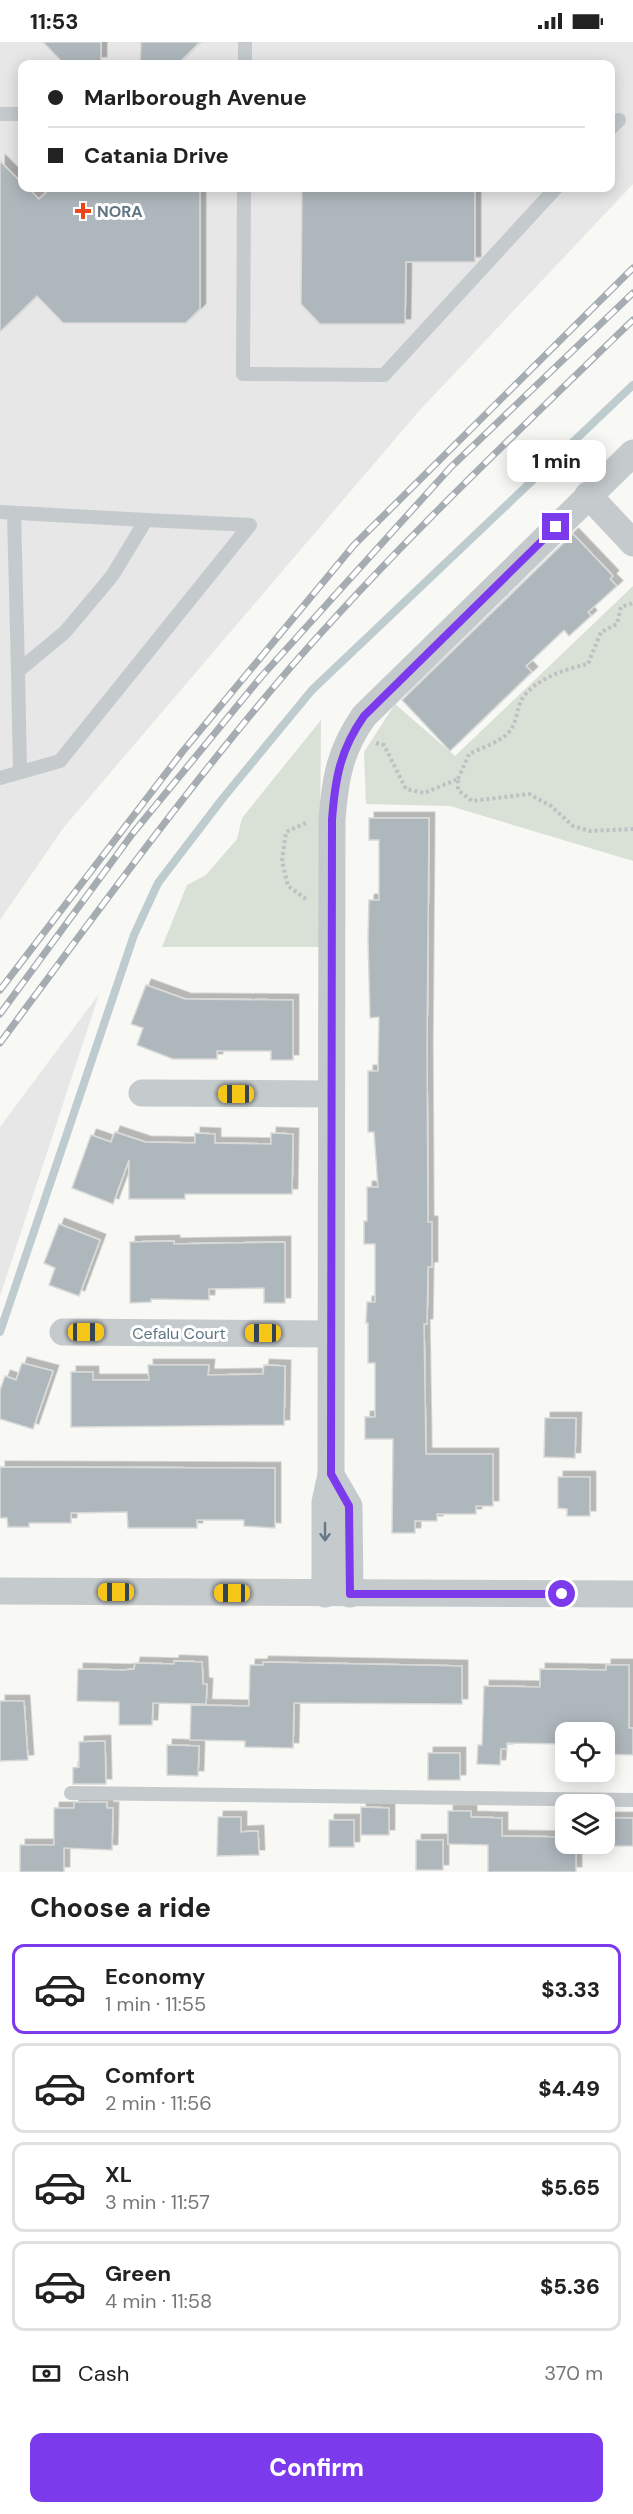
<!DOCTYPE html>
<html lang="en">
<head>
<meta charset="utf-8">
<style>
  body { margin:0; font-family:"DM Sans",sans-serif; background:#f2f2f2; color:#222; height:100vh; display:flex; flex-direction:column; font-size:22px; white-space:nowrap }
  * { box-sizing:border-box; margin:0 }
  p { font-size:20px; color:#767676 }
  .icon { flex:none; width:33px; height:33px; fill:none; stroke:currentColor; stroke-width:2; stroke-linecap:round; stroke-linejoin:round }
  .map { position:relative; height:1830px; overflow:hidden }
  .sheet { display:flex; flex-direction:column; background:#fff; flex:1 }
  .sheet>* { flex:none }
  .banner { position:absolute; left:18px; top:18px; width:597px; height:132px; border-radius:12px; box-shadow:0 3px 15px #0003; display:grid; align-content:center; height:132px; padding:0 30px; background:#fff }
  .fabs { position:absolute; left:555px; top:1680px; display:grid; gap:12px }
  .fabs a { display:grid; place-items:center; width:60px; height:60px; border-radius:12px; background:#fff; box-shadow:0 3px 15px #0003; font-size:30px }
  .end { position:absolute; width:27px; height:27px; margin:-14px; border:8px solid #7c3aed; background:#fff; box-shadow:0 0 0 3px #fff }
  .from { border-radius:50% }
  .bubble { position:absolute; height:42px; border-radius:12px; background:#fff; box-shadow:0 3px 15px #0003; font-size:20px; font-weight:800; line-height:42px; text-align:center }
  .car { position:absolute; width:18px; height:36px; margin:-18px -9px; border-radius:8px; box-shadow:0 0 4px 2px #0007; background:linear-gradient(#f5c518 24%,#345 0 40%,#f5c518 0 76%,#345 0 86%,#f5c518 0) }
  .banner b { display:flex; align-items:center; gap:21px; height:57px; font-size:22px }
  .banner b+b { border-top:2px solid #e0e0e0 }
  .banner i { width:15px; height:15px; background:#222 }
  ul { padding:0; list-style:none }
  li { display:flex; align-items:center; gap:18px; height:90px; margin:0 12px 9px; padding:0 18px; border:3px solid #e0e0e0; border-radius:12px }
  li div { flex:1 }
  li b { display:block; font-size:22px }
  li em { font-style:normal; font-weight:800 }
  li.current { border-color:#7c3aed }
  li>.icon { width:54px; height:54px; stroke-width:1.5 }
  h2 { padding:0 30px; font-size:27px; line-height:72px }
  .pay { display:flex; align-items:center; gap:15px; height:66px; padding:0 30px; font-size:22px }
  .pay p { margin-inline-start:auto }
  .cta { display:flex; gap:12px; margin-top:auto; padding:12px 30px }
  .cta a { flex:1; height:69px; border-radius:12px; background:#7c3aed; color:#fff; font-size:24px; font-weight:800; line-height:69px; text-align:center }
  .status { display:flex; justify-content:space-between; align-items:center; height:42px; padding:0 30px; background:#fff; direction:ltr }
  .status svg { height:16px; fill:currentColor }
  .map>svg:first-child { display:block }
  .built { fill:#e6e7e6; fill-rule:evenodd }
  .green { fill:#d9e0d5 }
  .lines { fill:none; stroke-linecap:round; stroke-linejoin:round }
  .stream { stroke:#becbcf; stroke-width:8 }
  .building { fill:#aeb7bc; stroke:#d9d9d7; stroke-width:1.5; filter:url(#shadow) }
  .path { stroke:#bec1c3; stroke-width:4; stroke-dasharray:3 3; stroke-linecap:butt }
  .lane { stroke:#c5cacd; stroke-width:14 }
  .street { stroke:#c5cacd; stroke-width:27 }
  .rail-casing { stroke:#a5adb2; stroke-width:7 }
  .rail { stroke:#fff; stroke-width:4.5; stroke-dasharray:14; stroke-linecap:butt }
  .oneway { stroke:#657986 }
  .route { stroke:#7c3aed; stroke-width:8 }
  .poi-dot { fill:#f1441b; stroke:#fff; stroke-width:2 }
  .labels { text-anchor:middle; stroke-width:6; stroke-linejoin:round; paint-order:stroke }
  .poi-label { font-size:16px; font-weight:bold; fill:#607582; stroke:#fff; text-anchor:start }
  .street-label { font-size:16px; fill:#607582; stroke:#fff }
</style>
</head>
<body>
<div class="status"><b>11:53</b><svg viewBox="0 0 49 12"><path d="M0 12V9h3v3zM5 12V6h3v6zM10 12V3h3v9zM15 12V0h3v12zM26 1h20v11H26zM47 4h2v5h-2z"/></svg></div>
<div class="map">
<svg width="633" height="1830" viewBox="0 0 633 1830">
  <defs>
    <filter id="shadow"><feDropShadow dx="5.5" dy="-5.5" stdDeviation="0" flood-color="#0004"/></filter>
  </defs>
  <rect width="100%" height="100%" fill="#f8f8f5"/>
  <g class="built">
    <path d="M0 0H633V142L419 369 64 785 0 878ZM22 22H610V146H22Z"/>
    <path d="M99 952 0 1254V1085Z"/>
  </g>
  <g class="green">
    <path d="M633 544V819L450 764 366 762 364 710 395 662 455 714Z"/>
    <path d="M321 678 319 905H162L187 843 206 833 237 797 242 776Z"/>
  </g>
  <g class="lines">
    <path class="stream" d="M0 1290 134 893 158 841 223 756 312 648 633 343"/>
  </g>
  <g class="building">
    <path d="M43 0H101V20H62Z"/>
    <path d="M141 0H200L179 21H140Z"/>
    <path d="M0 119 22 141V146H28L39 157 51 146H200V267L186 281H63L37 254 0 290Z"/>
    <path d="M302 146H470L475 151V220H406L405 282H320L301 262Z"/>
    <path d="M573 492 613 534 610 537 617 544 588 570 591 574 569 594 564 588 526 624 532 630 450 709 402 658Z"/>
    <path d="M369 776H429L427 1007 428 1180H432V1225H428L427 1282H424L426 1412H493V1464H476V1472H437V1479H415V1491H392L393 1397H365V1375H375V1321H368V1281H366L367 1260H375V1202H364V1179H367V1145H378L374 1090H368V1029H378L379 975 370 976 368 895 369 858H379V798H369Z"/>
    <path d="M146 943 185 957 293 958V1018H271V1009H217V1017H173L137 1003 143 986 131 982Z"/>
    <path d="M115 1090 145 1100 195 1101V1091L215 1092V1101L271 1102V1091L293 1092 292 1152H185V1157H129V1118L113 1162 72 1146 91 1093 111 1100Z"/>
    <path d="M59 1182 100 1198 79 1254 49 1243 55 1226 44 1221Z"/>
    <path d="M174 1199V1202L285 1200V1261H264V1246L209 1247V1258L151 1257V1260L130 1261V1200Z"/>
    <path d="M22 1321 53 1329 33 1387 0 1377V1348L5 1334 16 1338Z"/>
    <path d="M148 1323H209L208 1333 263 1332 264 1323 285 1324 284 1383 71 1385V1330H93V1338H149Z"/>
    <path d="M545 1376H576L575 1416 544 1415Z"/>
    <path d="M0 1425 275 1426V1486L244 1484V1478H197V1486H128L127 1470 71 1471V1481H29V1485H8L7 1476H0Z"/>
    <path d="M558 1435H590V1474H567V1467L558 1466Z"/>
    <path d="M174 1619 202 1620 203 1642H207L206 1662 153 1661 152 1683H119V1660L77 1659 78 1627 124 1628 134 1627 135 1621 174 1622Z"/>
    <path d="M263 1620 462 1624V1662L294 1661 293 1706 245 1705V1699L190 1698 191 1663 249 1664 250 1623H263Z"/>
    <path d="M606 1623H629V1686H633V1713L604 1712V1690H566V1702L507 1701V1707H501L500 1723 477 1722 478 1703H482L484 1644 540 1645V1627L606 1628Z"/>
    <path d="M0 1659H24L28 1718 0 1719Z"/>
    <path d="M105 1699 106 1742H73V1726L79 1725V1700Z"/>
    <path d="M167 1703 199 1704 198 1734 167 1733Z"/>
    <rect x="428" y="1711" width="32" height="27"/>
    <path d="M74 1760H107V1766H113L112 1808 64 1806V1830H20V1803H54V1766H74Z"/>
    <path d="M361 1765 389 1766V1793H361Z"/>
    <path d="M448 1769H471V1775L502 1776V1794L565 1795V1802H576V1830H488V1803L448 1802Z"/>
    <path d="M218 1775H241V1790L258 1789 259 1813 217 1814Z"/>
    <rect x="604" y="1776" width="29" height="28"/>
    <rect x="329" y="1778" width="25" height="27"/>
    <rect x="416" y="1798" width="27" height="30"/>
  </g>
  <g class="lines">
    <g class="path">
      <path d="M376 701 384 703 406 747 424 751 458 737V748L472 759 529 752 551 764 573 784 590 789 633 787"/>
      <path d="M458 737 469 712C481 706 500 700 509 690 517 681 516 669 521 659 532 638 565 627 588 622L601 590 617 582 621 565 633 561"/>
      <path d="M306 857 288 844 282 819 286 790 308 780"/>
    </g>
    <g class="lane">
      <path d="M245 22V0"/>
      <path d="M0 72H22"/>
      <path d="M610 87 619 78"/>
      <path d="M244 146 243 332 384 333 556 146"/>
      <path d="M0 470 146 478"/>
      <path d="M14 471 18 629"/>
      <path d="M0 736 60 719 250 483 146 478 112 534 65 590 18 629 20 730"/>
      <path d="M71 1751 633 1758"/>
    </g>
    <g class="street">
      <path d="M588 453 633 501"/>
      <path d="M142 1051 330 1052"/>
      <path d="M63 1290 330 1292"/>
      <path d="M331 1433 349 1464 350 1552"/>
      <path d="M0 1549 633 1552"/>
      <path d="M325 1552V1460L331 1433 332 778C335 737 340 708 364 674L633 411"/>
    </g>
    <g class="rail-casing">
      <g id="rail">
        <path d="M0 948 183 709 354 503 633 226"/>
        <path d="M0 972 133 791 261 635 451 425 633 251"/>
        <path d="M0 1001C94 874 187 746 290 626 397 503 516 391 633 278"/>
      </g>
    </g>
    <use href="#rail" class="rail"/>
  </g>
  <defs><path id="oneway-shaft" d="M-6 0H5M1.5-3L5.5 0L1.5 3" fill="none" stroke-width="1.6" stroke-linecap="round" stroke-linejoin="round" transform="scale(1.5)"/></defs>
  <use class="oneway" href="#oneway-shaft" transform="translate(325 1490) rotate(90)"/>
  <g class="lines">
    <path class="route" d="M556 485 364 674C340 708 335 737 332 778L331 1432 349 1464 350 1552H562"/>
  </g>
  <path class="poi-dot" d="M80 160h6v6h6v6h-6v6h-6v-6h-6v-6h6z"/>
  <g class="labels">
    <g class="poi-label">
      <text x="97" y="175">NORA</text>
    </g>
    <g class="street-label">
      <text x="179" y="1297">Cefalu Court</text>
    </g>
  </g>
</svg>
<div class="fabs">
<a><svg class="icon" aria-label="locate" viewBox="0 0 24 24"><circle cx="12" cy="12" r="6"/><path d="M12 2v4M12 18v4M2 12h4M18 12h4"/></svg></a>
<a><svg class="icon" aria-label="layers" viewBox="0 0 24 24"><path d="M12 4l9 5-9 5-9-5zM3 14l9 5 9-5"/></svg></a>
</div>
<i class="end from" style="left:562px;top:1552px"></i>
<i class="end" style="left:556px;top:485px"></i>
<div class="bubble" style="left:507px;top:398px;width:99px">1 min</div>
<i class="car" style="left:236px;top:1052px;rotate:270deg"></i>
<i class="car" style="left:86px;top:1290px;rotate:90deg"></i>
<i class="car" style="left:263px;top:1291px;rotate:270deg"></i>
<i class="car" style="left:116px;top:1550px;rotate:270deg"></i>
<i class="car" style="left:232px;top:1551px;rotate:270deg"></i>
<div class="banner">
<b><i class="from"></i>Marlborough Avenue</b>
<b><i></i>Catania Drive</b>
</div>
</div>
<section class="sheet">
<h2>Choose a ride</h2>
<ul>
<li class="current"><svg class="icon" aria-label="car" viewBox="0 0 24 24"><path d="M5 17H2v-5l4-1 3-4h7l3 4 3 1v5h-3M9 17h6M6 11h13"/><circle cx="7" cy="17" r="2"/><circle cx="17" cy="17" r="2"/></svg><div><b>Economy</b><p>1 min · 11:55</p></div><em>$3.33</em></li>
<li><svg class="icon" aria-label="car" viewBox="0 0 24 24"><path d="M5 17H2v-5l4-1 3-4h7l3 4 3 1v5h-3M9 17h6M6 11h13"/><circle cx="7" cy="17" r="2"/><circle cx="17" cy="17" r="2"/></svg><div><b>Comfort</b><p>2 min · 11:56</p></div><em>$4.49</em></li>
<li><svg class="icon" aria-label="car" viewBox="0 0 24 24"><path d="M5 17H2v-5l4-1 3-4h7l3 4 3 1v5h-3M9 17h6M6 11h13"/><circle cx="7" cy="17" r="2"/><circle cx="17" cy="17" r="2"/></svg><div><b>XL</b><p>3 min · 11:57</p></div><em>$5.65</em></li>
<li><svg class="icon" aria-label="car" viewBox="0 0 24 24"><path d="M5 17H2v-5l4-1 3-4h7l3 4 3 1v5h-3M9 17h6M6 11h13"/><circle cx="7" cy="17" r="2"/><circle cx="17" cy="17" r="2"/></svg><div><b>Green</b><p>4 min · 11:58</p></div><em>$5.36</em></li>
</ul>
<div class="pay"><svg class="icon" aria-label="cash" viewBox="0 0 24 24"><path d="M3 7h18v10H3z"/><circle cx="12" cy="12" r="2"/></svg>Cash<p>370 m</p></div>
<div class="cta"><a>Confirm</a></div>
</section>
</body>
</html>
